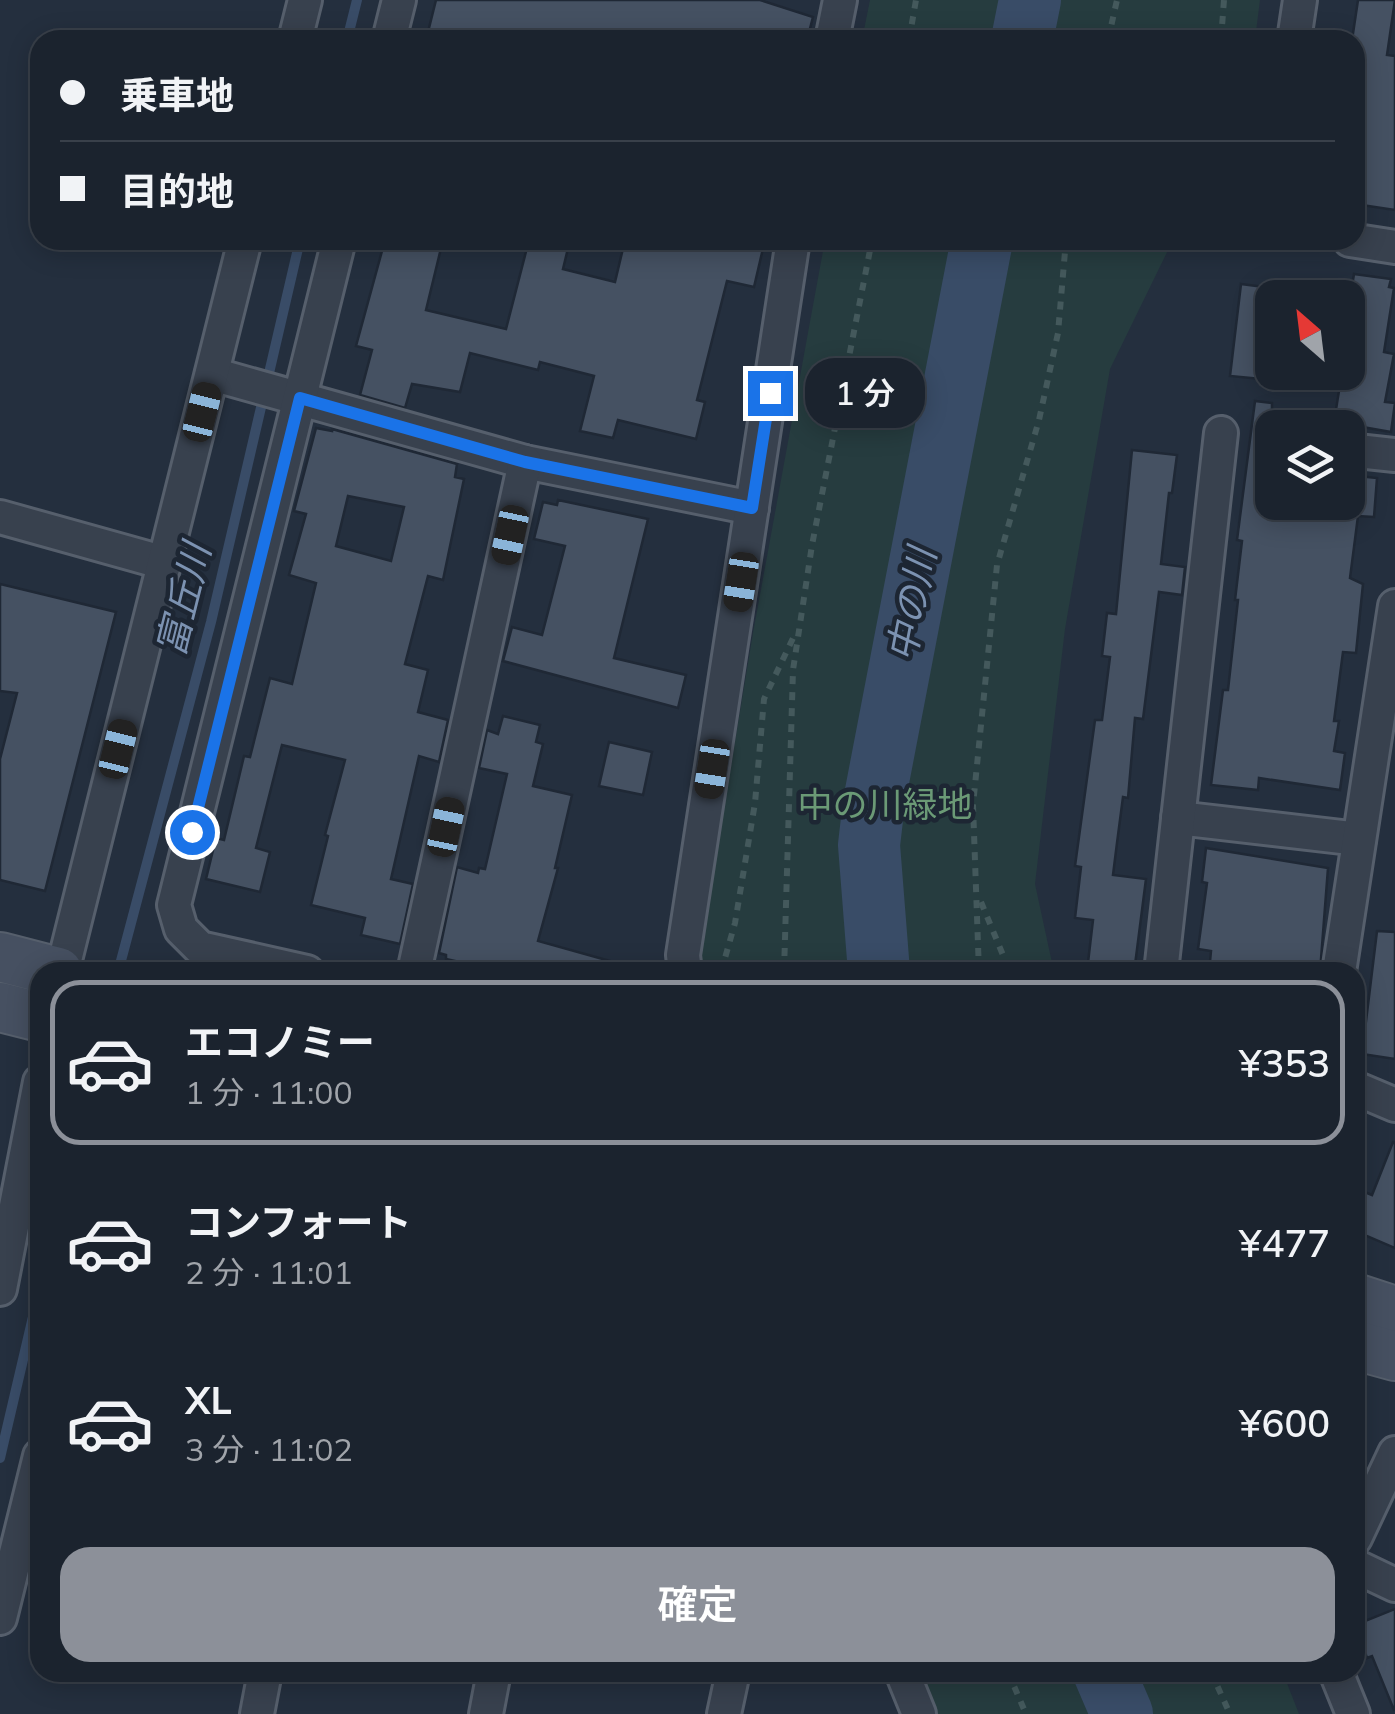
<!DOCTYPE html>
<html lang="ja">
<head>
<meta charset="utf-8">
<style>
  body { margin:0; font-family:Mulish,"Noto Sans JP",sans-serif; background:#282f3a; color:#f1f3f6; height:100vh; display:flex; flex-direction:column; font-size:38px; white-space:nowrap }
  * { box-sizing:border-box; margin:0 }
  p { font-size:32px; color:#a0a4aa }
  .icon { flex:none; width:55px; height:55px; fill:none; stroke:currentColor; stroke-width:2; stroke-linecap:round; stroke-linejoin:round }
  .map { position:relative; flex:1; overflow:hidden }
  .sheet { position:absolute; left:30px; top:962px; width:1335px; height:720px; display:flex; flex-direction:column; background:#1b232e; border-radius:30px; box-shadow:0 5px 25px #0003,0 0 0 2px #39404a }
  .sheet>* { flex:none }
  .top-card { position:absolute; left:30px; top:30px; width:1335px; height:220px; border-radius:30px; box-shadow:0 5px 25px #0003,0 0 0 2px #39404a; display:grid; align-content:center; height:220px; padding:0 30px; background:#1b232e }
  .needle { width:65px; rotate:332deg }
  .tools { position:absolute; left:1255px; top:280px; display:grid; gap:20px }
  .tools a { display:grid; place-items:center; width:110px; height:110px; border-radius:20px; background:#1b232e; box-shadow:0 5px 25px #0003,0 0 0 2px #39404a; font-size:50px }
  .end { position:absolute; width:45px; height:45px; margin:-22px; border:12px solid #1a73e8; background:#fff; box-shadow:0 0 0 5px #fff }
  .from { border-radius:50% }
  .bubble { position:absolute; height:70px; border-radius:30px; background:#1b232e; box-shadow:0 5px 25px #0003,0 0 0 2px #39404a; font-size:32px; font-weight:600; line-height:70px; text-align:center }
  .car { position:absolute; width:30px; height:60px; margin:-30px -15px; border-radius:12px; box-shadow:0 0 8px 2px #0007; background:linear-gradient(#222 24%,#8ab4d8 0 40%,#222 0 76%,#8ab4d8 0 86%,#222 0) }
  .top-card b { display:flex; align-items:center; gap:35px; height:95px; font-size:38px }
  .top-card b+b { border-top:2px solid #39404a }
  .top-card i { width:25px; height:25px; background:#f1f3f6 }
  ul { padding:18px 0 0; list-style:none }
  li { display:flex; align-items:center; gap:30px; height:165px; margin:0 20px 15px; padding:0 10px; border:5px solid transparent; border-radius:30px }
  li div { flex:1 }
  li b { display:block; font-size:38px }
  li em { font-style:normal; font-weight:600 }
  li.current { border-color:#8c9099 }
  li>.icon { width:90px; height:90px; stroke-width:1.5 }
  .button { display:flex; gap:20px; margin-top:auto; padding:20px 30px }
  .button a { flex:1; height:115px; border-radius:30px; background:#8c9099; color:#fff; font-size:40px; font-weight:600; line-height:115px; text-align:center }
  .map>svg:first-child { display:block }
  .green { fill:#263c3f }
  .lines { fill:none; stroke-linecap:round; stroke-linejoin:round }
  .stream { stroke:#394c67; stroke-width:10 }
  .river { stroke:#394c67; stroke-width:62 }
  .building { fill:#455162; stroke:#1f2835; stroke-width:2.5; fill-rule:evenodd }
  .street-casing { stroke:#565f6c; stroke-width:38 }
  .secondary-casing { stroke:#565f6c; stroke-width:52 }
  .path { stroke:#44595c; stroke-width:6; stroke-dasharray:8 8; stroke-linecap:butt }
  .street { stroke:#38414e; stroke-width:32 }
  .secondary { stroke:#465061; stroke-width:48 }
  .route { stroke:#1a73e8; stroke-width:12 }
  .labels { text-anchor:middle; stroke-width:9; stroke-linejoin:round; paint-order:stroke }
  .park-label { font-size:35px; fill:#6b9a76; stroke:#1d2633 }
  .water-label { font-size:38px; font-style:italic; fill:#7c92b1; stroke:#1d2633 }
</style>
</head>
<body>
<div class="map">
<svg width="1395" height="1714" viewBox="0 0 1395 1714">
  <rect width="100%" height="100%" fill="#242f3e"/>
  <g class="green">
    <path d="M870 0H1260L1255 40H862Z"/>
    <path d="M825 240H1173L1110 369 1065 629 1035 884 1054 972H697L753 633Z"/>
    <path d="M916 1673H1283L1299 1714H933Z"/>
  </g>
  <g class="lines">
    <g class="stream">
      <path d="M347 40 357 0"/>
      <path d="M118 972 211 622 300 240"/>
      <path d="M0 1458 40 1287"/>
    </g>
    <g class="river">
      <path d="M1022 40 1030 0"/>
      <path d="M879 972 869 845 874 802 982 240"/>
      <path d="M1104 1672 1122 1714"/>
    </g>
  </g>
  <g class="building">
    <path d="M436 0H760L813 17 807 40H426Z"/>
    <path d="M1358 0H1395L1387 55 1395 56V210L1355 204V40H1352Z"/>
    <path d="M385 240H443L426 310 506 329 529 240H570L563 269 615 282 625 240H765L754 287 727 281 697 400 705 402 696 439 618 420 613 438 580 431 594 376 540 362 538 370 470 353 460 392 412 384 405 408 360 395 372 350 356 346Z"/>
    <path d="M1354 274 1391 279 1389 287 1394 288 1384 352 1394 354 1385 402 1395 403 1391 432 1334 422 1342 372H1348V291L1351 292Z"/>
    <path d="M1241 284 1272 288V380L1230 376Z"/>
    <path d="M1255 401 1272 403V502H1348V475L1377 478 1374 517 1358 516 1350 578 1363 584 1356 653 1343 652 1334 721H1339L1334 751 1345 753 1340 790 1259 778 1258 790 1211 785 1223 690H1228L1238 600H1235L1242 541 1237 540Z"/>
    <path d="M316 428 332 431V429L457 464 455 477 464 479 443 580 428 576 405 664 428 670 418 712 448 720 439 762 419 756 391 879 413 884 400 944 361 935 365 918 311 905 328 836 325 835 345 760 282 745 256 848 270 852 260 892 206 879 216 838 224 840 244 756 250 757 270 678 292 684 316 583 289 575 306 514 294 511ZM348 496 404 507 391 561 336 546Z"/>
    <path d="M1132 450 1177 455 1172 493H1169L1161 564 1185 567 1182 595 1159 592 1143 719 1135 718 1128 798 1123 797 1117 843 1113 875 1146 879 1135 965 1126 964 1125 972H1103L1087 971 1093 920 1075 918 1081 867 1075 866 1095 720H1102L1110 657 1102 656 1107 613 1116 614Z"/>
    <path d="M558 500 648 519 614 658 686 675 678 708 503 661 512 627 542 635 565 546 534 539 543 502 557 505Z"/>
    <path d="M0 584 116 612 45 891 0 880V759L17 693 0 691Z"/>
    <path d="M503 716 540 725 536 742 543 744 533 786 572 795 555 868H558L538 941 617 963 616 972H504L446 959V955L439 953 457 867 478 873 479 868 485 869 507 774 479 768 487 730 498 734Z"/>
    <path d="M609 742 652 752 643 795 599 786Z"/>
    <path d="M1206 848 1328 868 1320 972H1209L1211 951 1198 949 1207 883 1202 882Z"/>
    <path d="M1377 931 1395 932V1059L1362 1054Z"/>
    <path d="M1393 1142H1395V1248L1355 1231V1188L1372 1195Z"/>
    <path d="M1395 1609V1710H1394L1372 1656 1367 1658 1355 1625Z"/>
  </g>
  <g class="lines">
    <g class="street-casing">
      <g id="street">
        <path d="M295 40 305 0"/>
        <path d="M389 40 399 0"/>
        <path d="M832 40 840 0"/>
        <path d="M1294 40 1300 0"/>
        <path d="M1350 240 1395 247"/>
        <path d="M212 374 525 462 752 508"/>
        <path d="M1348 450 1395 455"/>
        <path d="M0 517 165 563"/>
        <path d="M1178 818 1359 839"/>
        <path d="M62 972 245 240"/>
        <path d="M307 972 200 948 181 929 174 905 339 240"/>
        <path d="M414 972 525 462"/>
        <path d="M685 972 683 955 793 240"/>
        <path d="M1161 972 1221 433"/>
        <path d="M1339 972 1395 606"/>
        <path d="M1355 1088 1395 1105"/>
        <path d="M0 1289 40 1082"/>
        <path d="M1355 1538 1395 1453"/>
        <path d="M1355 1566 1395 1585"/>
        <path d="M0 1618 40 1456"/>
        <path d="M902 1672 919 1714"/>
        <path d="M1336 1672 1353 1714"/>
        <path d="M257 1714 265 1672"/>
        <path d="M486 1714 494 1672"/>
        <path d="M724 1714 733 1672"/>
      </g>
    </g>
    <g class="secondary-casing">
      <g id="secondary">
        <path d="M0 957 58 972"/>
        <path d="M0 1007 40 1017"/>
        <path d="M1355 1298 1395 1311"/>
        <path d="M1355 1345 1395 1356"/>
      </g>
    </g>
    <g class="path">
      <path d="M909 40 916 0"/>
      <path d="M1108 40 1117 0"/>
      <path d="M1221 40 1224 0"/>
      <path d="M981 902 1010 972"/>
      <path d="M721 972 735 923 755 803 764 699 795 634"/>
      <path d="M784 972 793 670 812 545 872 240"/>
      <path d="M979 972 973 805 997 565 1039 420 1058 333 1066 240"/>
      <path d="M1002 1672 1010 1684"/>
      <path d="M1008 1672 1026 1714"/>
      <path d="M1211 1672 1230 1714"/>
    </g>
    <use href="#street" class="street"/>
    <use href="#secondary" class="secondary"/>
  </g>
  <g class="lines">
    <path class="route" d="M192 832 300 398 525 462 752 508 770 393"/>
  </g>
  <g class="labels">
    <g class="park-label">
      <text x="885" y="817">中の川緑地</text>
    </g>
    <g class="water-label">
      <text transform="translate(184 600) rotate(-76)" y="13">富丘川</text>
      <text transform="translate(912 605) rotate(-79)" y="13">中の川</text>
    </g>
  </g>
</svg>
<div class="tools">
<a><svg class="needle" viewBox="-14 -14 28 28"><path d="M0-13l5 13h-10z" fill="#e53935"/><path d="M0 13l5-13h-10z" fill="#a0a4aa"/></svg></a>
<a><svg class="icon" aria-label="layers" viewBox="0 0 24 24"><path d="M12 4l9 5-9 5-9-5zM3 14l9 5 9-5"/></svg></a>
</div>
<i class="end from" style="left:192px;top:832px"></i>
<i class="end" style="left:770px;top:393px"></i>
<div class="bubble" style="left:805px;top:358px;width:120px">1 分</div>
<i class="car" style="left:202px;top:412px;rotate:14deg"></i>
<i class="car" style="left:510px;top:535px;rotate:192deg"></i>
<i class="car" style="left:741px;top:582px;rotate:189deg"></i>
<i class="car" style="left:118px;top:749px;rotate:14deg"></i>
<i class="car" style="left:712px;top:769px;rotate:189deg"></i>
<i class="car" style="left:446px;top:827px;rotate:12deg"></i>
<div class="top-card">
<b><i class="from"></i>乗車地</b>
<b><i></i>目的地</b>
</div>
<section class="sheet">
<ul>
<li class="current"><svg class="icon" aria-label="car" viewBox="0 0 24 24"><path d="M5 17H2v-5l4-1 3-4h7l3 4 3 1v5h-3M9 17h6M6 11h13"/><circle cx="7" cy="17" r="2"/><circle cx="17" cy="17" r="2"/></svg><div><b>エコノミー</b><p>1 分 · 11:00</p></div><em>¥353</em></li>
<li><svg class="icon" aria-label="car" viewBox="0 0 24 24"><path d="M5 17H2v-5l4-1 3-4h7l3 4 3 1v5h-3M9 17h6M6 11h13"/><circle cx="7" cy="17" r="2"/><circle cx="17" cy="17" r="2"/></svg><div><b>コンフォート</b><p>2 分 · 11:01</p></div><em>¥477</em></li>
<li><svg class="icon" aria-label="car" viewBox="0 0 24 24"><path d="M5 17H2v-5l4-1 3-4h7l3 4 3 1v5h-3M9 17h6M6 11h13"/><circle cx="7" cy="17" r="2"/><circle cx="17" cy="17" r="2"/></svg><div><b>XL</b><p>3 分 · 11:02</p></div><em>¥600</em></li>
</ul>
<div class="button"><a>確定</a></div>
</section>
</div>
</body>
</html>
